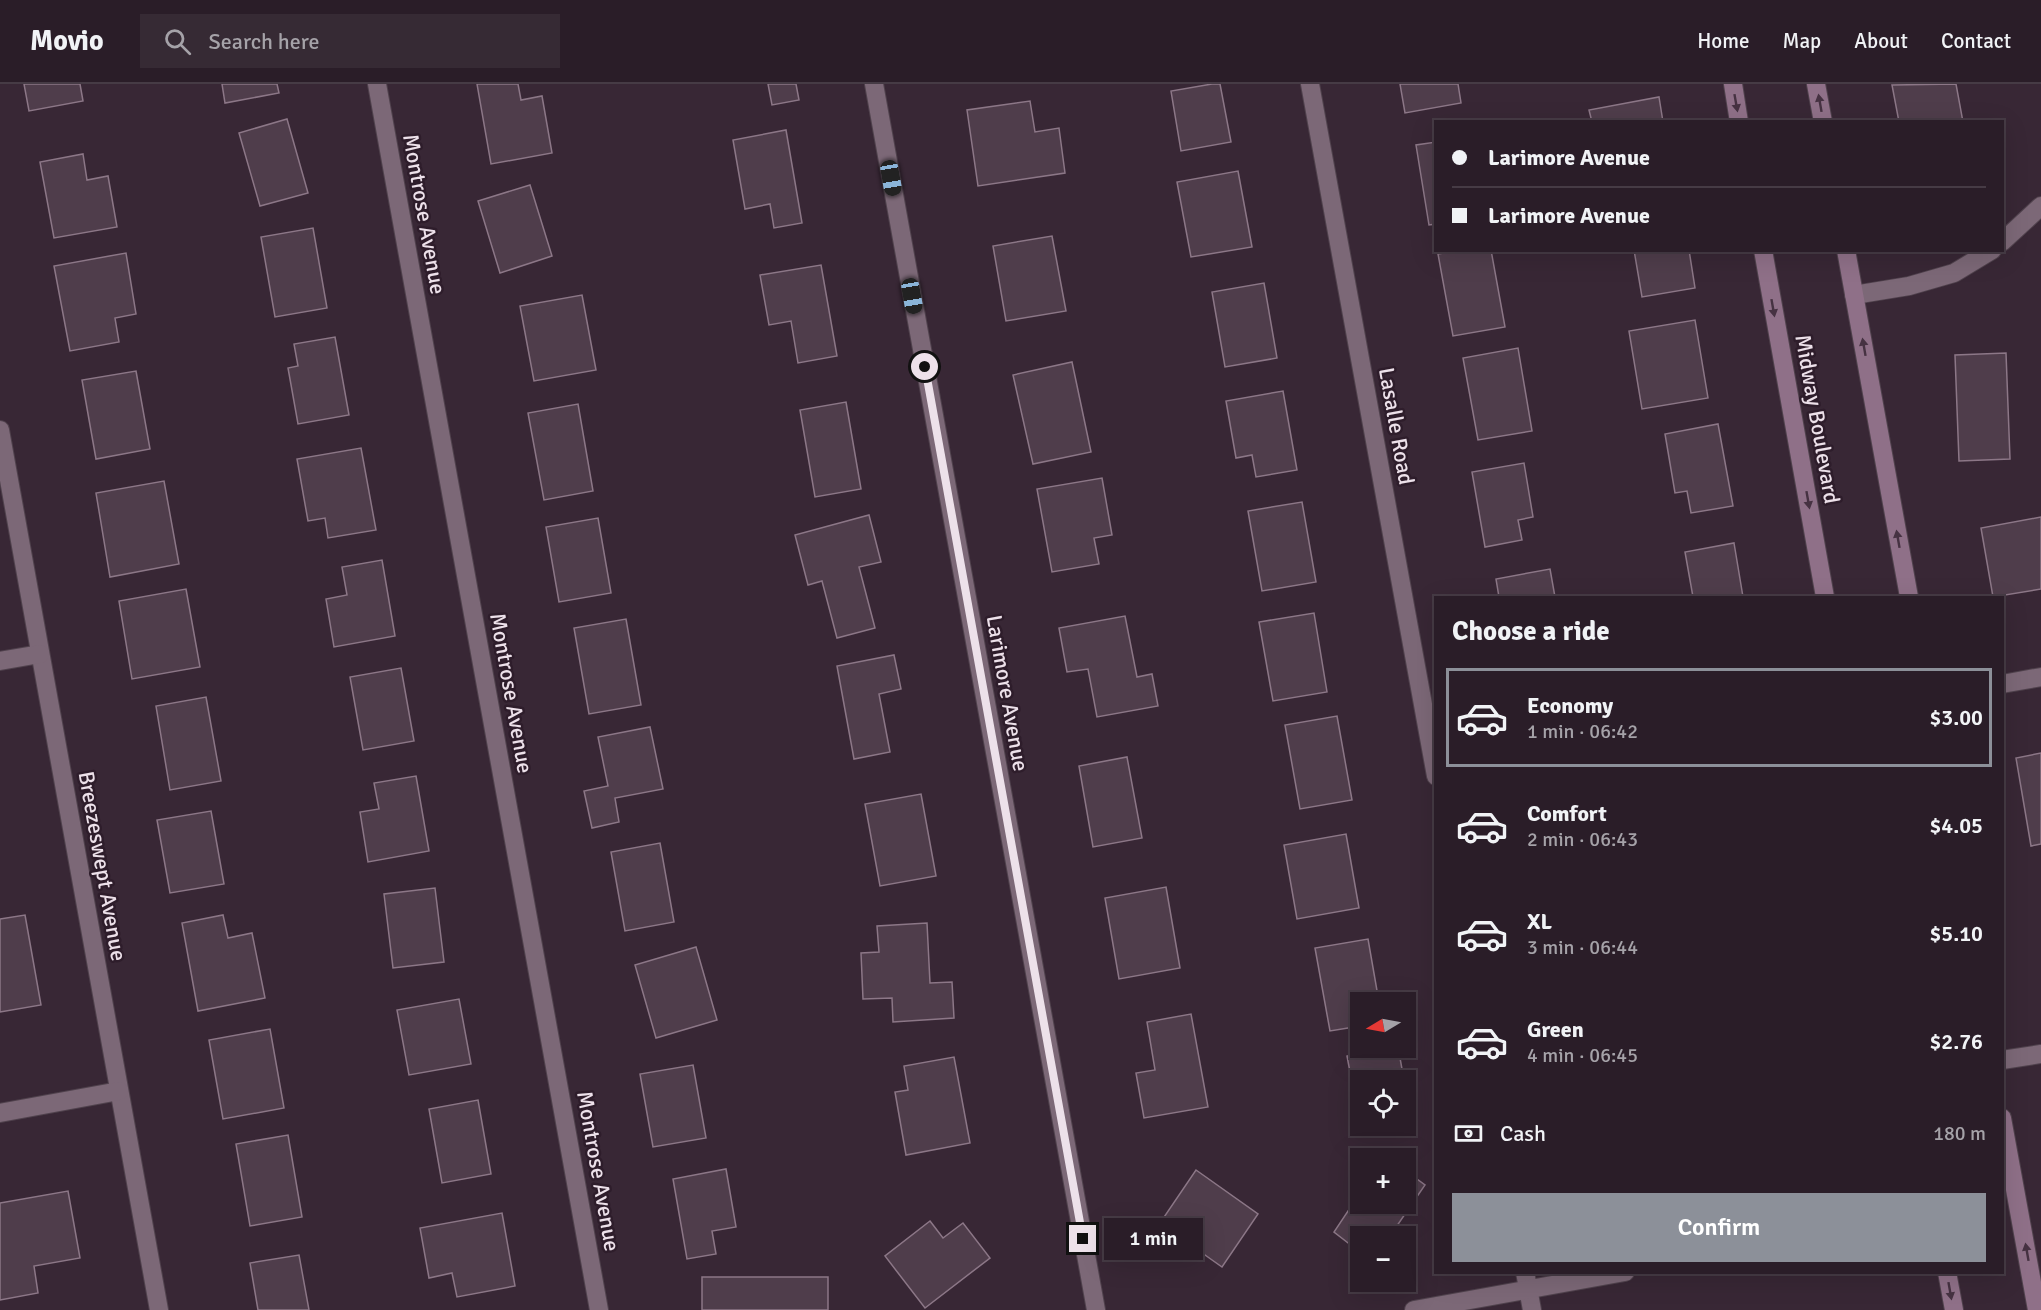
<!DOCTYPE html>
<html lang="en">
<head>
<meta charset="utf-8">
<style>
  body { margin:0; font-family:Signika,sans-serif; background:#362a34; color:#f1f3f6; height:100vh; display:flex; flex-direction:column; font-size:22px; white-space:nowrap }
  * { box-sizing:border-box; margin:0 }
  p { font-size:20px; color:#a5a2a8 }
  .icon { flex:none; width:33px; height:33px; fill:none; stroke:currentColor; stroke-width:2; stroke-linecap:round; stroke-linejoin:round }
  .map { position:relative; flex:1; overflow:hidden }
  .side { position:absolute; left:1434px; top:512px; width:570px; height:678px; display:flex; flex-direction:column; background:#2a1d28; border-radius:0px; box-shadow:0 6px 24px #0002,0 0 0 2px #463b45 }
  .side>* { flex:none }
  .guide { position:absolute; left:1434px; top:36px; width:570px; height:132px; border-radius:0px; box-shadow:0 6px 24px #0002,0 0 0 2px #463b45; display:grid; align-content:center; height:132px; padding:0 18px; background:#2a1d28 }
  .needle { width:39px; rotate:260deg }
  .tools { position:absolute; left:1350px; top:908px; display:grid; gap:12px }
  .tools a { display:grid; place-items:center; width:66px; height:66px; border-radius:0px; background:#2a1d28; box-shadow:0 6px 24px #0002,0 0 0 2px #463b45; font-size:30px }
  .end { position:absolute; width:27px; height:27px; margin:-14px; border:8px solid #ede1ea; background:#111; box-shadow:0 0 0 3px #111 }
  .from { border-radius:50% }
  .bubble { position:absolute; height:42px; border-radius:0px; background:#2a1d28; box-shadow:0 6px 24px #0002,0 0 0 2px #463b45; font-size:20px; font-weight:600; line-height:42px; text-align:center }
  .car { position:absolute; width:18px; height:36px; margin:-18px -9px; border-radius:8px; box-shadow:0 0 4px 2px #0007; background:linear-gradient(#222 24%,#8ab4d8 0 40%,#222 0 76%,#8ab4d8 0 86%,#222 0) }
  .guide b { display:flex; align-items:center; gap:21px; height:57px; font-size:22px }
  .guide b+b { border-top:2px solid #463b45 }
  .guide i { width:15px; height:15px; background:#f1f3f6 }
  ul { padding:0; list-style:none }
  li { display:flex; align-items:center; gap:18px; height:99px; margin:0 12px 9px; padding:0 6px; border:3px solid transparent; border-radius:0px }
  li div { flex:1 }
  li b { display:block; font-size:22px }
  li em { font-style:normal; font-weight:600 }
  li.active { border-color:#8c9099 }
  li>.icon { width:54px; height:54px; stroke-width:1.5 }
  h2 { padding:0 18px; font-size:27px; line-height:72px }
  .pay { display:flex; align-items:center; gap:15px; height:66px; padding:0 18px; font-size:22px }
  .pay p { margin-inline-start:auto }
  .primary-button { display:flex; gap:12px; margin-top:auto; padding:12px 18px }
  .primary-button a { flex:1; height:69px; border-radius:0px; background:#8c9099; color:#fff; font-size:24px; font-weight:600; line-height:69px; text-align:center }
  header { display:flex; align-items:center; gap:36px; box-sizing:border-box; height:84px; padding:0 30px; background:#2a1d28; border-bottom:2px solid #463b45 }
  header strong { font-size:28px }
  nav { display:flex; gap:33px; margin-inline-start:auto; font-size:21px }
  .search { width:420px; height:54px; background:#362a34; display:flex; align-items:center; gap:15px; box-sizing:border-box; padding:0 21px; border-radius:0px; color:#a5a2a8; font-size:22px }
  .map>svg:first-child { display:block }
  .building { fill:#4f3d4b; stroke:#8c7787; stroke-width:1.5 }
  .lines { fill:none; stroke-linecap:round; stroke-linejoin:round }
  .street-casing { stroke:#50424d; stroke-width:20 }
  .secondary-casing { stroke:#50424d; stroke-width:20 }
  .street { stroke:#7c6877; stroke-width:18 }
  .secondary { stroke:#8f7088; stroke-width:18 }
  .oneway { fill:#463242 }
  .route { stroke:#ede1ea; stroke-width:8 }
  .labels { text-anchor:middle; stroke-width:5; stroke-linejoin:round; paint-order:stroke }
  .street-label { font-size:22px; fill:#ede1ea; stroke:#2e1d2b }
</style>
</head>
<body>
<header>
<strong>Movio</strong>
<div class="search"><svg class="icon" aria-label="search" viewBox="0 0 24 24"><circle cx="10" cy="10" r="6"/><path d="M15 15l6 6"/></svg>Search here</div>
<nav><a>Home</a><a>Map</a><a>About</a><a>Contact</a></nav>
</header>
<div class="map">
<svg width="2041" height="1226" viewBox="0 0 2041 1226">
  <rect width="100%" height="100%" fill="#382735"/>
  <g class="building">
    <path d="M24 0H80L83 17 29 27Z"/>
    <path d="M222 0H277L279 9 225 19Z"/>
    <path d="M477 0H518L521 16 542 12 552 69 491 80Z"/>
    <path d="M768 0H796L799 16 772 21Z"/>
    <path d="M1212 0H1220L1231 58 1181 67 1171 7Z"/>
    <path d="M1400 0H1458L1461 19 1405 29Z"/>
    <path d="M1956 0 1963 38H1899L1892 1Z"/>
    <path d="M1659 13 1663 38H1592L1589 26Z"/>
    <path d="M1030 17 1035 48 1059 44 1065 89 978 102 967 26Z"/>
    <path d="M287 35 308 109 260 122 239 49Z"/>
    <path d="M786 46 802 139 774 144 770 120 745 125 733 56Z"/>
    <path d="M1436 58V140L1429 141 1416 61Z"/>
    <path d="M83 70 87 96 108 92 117 143 54 154 40 78Z"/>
    <path d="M1238 87 1252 163 1191 173 1177 98Z"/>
    <path d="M530 101 552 172 500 189 478 117Z"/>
    <path d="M313 144 327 224 275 233 261 153Z"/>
    <path d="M1052 152 1066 227 1006 237 993 162Z"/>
    <path d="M1460 166H1491L1505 243 1453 252 1438 170Z"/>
    <path d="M1634 166H1689L1695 204 1642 213Z"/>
    <path d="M126 169 136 230 115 234 119 258 70 267 54 182Z"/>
    <path d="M821 181 837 272 798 279 791 237 769 241 760 191Z"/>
    <path d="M1264 199 1277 274 1225 283 1212 208Z"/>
    <path d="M582 211 596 286 534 297 520 222Z"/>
    <path d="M1695 236 1708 314 1642 325 1629 247Z"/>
    <path d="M335 253 349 331 298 340 288 284 298 282 294 260Z"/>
    <path d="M1518 264 1532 347 1478 356 1463 274Z"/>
    <path d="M2006 269 2010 375 1959 377 1955 271Z"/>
    <path d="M1072 278 1091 368 1033 380 1013 291Z"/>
    <path d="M136 287 150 365 96 375 82 296Z"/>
    <path d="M1283 307 1297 386 1256 393 1252 371 1236 374 1226 317Z"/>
    <path d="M846 318 861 405 815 413 800 326Z"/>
    <path d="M578 320 593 407 544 416 528 329Z"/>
    <path d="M1718 340 1733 422 1691 429 1687 407 1675 409 1665 350Z"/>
    <path d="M361 364 376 446 328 454 325 434 308 437 297 375Z"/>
    <path d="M1524 379 1533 433 1518 436 1522 456 1485 463 1472 388Z"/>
    <path d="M1102 394 1112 451 1094 454 1099 480 1052 488 1037 405Z"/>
    <path d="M164 397 179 480 110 493 96 409Z"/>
    <path d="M1302 418 1316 498 1262 507 1248 427Z"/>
    <path d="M869 431 881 478 859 483 875 544 837 554 822 497 808 501 795 451Z"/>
    <path d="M2041 433V505L1993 513 1981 444Z"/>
    <path d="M598 434 611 509 559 518 546 443Z"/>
    <path d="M1734 459 1743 513H1693L1685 468Z"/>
    <path d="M382 476 395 552 334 563 326 515 347 511 342 483Z"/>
    <path d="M1550 485 1555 513H1499L1496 495Z"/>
    <path d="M186 505 200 583 132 595 119 517Z"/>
    <path d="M1314 529 1327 608 1273 617 1259 538Z"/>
    <path d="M1125 532 1137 593 1152 590 1158 622 1097 633 1088 585 1067 588 1059 544Z"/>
    <path d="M626 535 641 621 589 630 574 544Z"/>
    <path d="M894 571 901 605 879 610 890 668 854 675 837 582Z"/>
    <path d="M401 584 414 657 363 666 350 593Z"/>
    <path d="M206 613 221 697 170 706 156 622Z"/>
    <path d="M1337 632 1352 716 1300 725 1285 641Z"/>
    <path d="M650 643 663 705 615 714 619 738 592 744 584 707 608 702 598 653Z"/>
    <path d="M2041 669V760L2031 762 2016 674Z"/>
    <path d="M1127 673 1142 754 1093 763 1079 682Z"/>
    <path d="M416 692 429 767 368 778 360 728 379 725 374 699Z"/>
    <path d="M921 710 936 792 880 802 865 720Z"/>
    <path d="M211 727 224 800 170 809 157 736Z"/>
    <path d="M1346 750 1359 824 1297 835 1284 761Z"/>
    <path d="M660 759 674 838 625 847 611 768Z"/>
    <path d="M1166 803 1180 884 1119 895 1105 814Z"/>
    <path d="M435 804 444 878 393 884 384 810Z"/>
    <path d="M25 831 41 921 0 928V835Z"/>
    <path d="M223 831 228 854 252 849 265 914 198 927 182 839Z"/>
    <path d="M927 839 930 899 952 898 954 934 893 938 892 914 863 915 861 869 879 868 877 842Z"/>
    <path d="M1368 855 1379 918H1360V942L1330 947 1315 864Z"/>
    <path d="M696 863 717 936 656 954 635 881Z"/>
    <path d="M459 915 471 980 409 991 397 926Z"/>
    <path d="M1191 930 1208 1023 1144 1034 1136 989 1155 986 1147 938Z"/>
    <path d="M270 945 284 1024 223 1035 209 956Z"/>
    <path d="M1398 963 1404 996H1360V1041H1406V1004L1412 1043 1362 1052 1347 972Z"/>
    <path d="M954 973 970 1059 906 1071 895 1008 908 1006 904 982Z"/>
    <path d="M693 981 706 1054 653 1063 640 990Z"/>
    <path d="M478 1016 491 1090 442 1099 429 1025Z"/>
    <path d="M288 1051 302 1133 250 1142 236 1060Z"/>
    <path d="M726 1085 736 1143 712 1147 716 1170 687 1175 673 1095Z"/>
    <path d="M1196 1086 1258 1130 1222 1183 1160 1139Z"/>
    <path d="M1406 1087 1425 1101 1390 1152H1380L1366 1142 1352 1162 1334 1148 1360 1109V1119H1406Z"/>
    <path d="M68 1107 80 1174 34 1182 38 1209 0 1216V1119Z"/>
    <path d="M502 1129 515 1202 457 1213 452 1189 429 1194 420 1144Z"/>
    <path d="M930 1137 943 1154 963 1139 990 1174 925 1224 885 1172Z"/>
    <path d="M299 1171 309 1226H258L250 1179Z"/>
    <rect x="702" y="1193" width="126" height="33"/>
  </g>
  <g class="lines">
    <g class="street-casing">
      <g id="street">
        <path d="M377 0 599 1226"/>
        <path d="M874 0 1096 1226"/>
        <path d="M1310 0 1436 692"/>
        <path d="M2002 158 2041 122"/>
        <path d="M1854 211 1909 202 1954 189 1992 166"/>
        <path d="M0 346 159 1226"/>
        <path d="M0 577 40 570"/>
        <path d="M2002 600 2041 593"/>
        <path d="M2002 976 2041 970"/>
        <path d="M0 1029 119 1007"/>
        <path d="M1525 1188 1532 1226"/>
        <path d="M1414 1226 1625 1188"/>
      </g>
    </g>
    <g class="secondary-casing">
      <g id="secondary">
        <path d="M1733 0 1739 38"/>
        <path d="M1816 0 1823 38"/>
        <path d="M1763 166 1825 513"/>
        <path d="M1846 166 1909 513"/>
        <path d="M2002 1034 2037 1226"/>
        <path d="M1947 1188 1954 1226"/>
      </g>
    </g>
    <use href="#street" class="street"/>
    <use href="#secondary" class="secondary"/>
  </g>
  <defs><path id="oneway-solid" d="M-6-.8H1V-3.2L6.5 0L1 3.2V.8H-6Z" transform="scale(1.5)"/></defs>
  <g class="oneway">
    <use href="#oneway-solid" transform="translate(1736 19) rotate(80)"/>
    <use href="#oneway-solid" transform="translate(1820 19) rotate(-100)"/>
    <use href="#oneway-solid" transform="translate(1773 224) rotate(80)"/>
    <use href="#oneway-solid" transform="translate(1864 263) rotate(-100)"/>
    <use href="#oneway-solid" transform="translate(1808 416) rotate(80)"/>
    <use href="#oneway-solid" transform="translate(1898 455) rotate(-100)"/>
    <use href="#oneway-solid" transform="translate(2027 1168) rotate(-100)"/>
    <use href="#oneway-solid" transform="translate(1950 1207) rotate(80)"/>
  </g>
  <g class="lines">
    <path class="route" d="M925 283 1083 1155"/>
  </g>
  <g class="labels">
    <g class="street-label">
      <text transform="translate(425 130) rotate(80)" y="8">Montrose Avenue</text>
      <text transform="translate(1818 335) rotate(80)" y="8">Midway Boulevard</text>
      <text transform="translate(1397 342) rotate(80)" y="8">Lasalle Road</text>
      <text transform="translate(512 609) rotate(80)" y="8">Montrose Avenue</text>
      <text transform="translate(1008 609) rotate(80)" y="8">Larimore Avenue</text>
      <text transform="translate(103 782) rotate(80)" y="8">Breezeswept Avenue</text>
      <text transform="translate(599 1087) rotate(80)" y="8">Montrose Avenue</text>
    </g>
  </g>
</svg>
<div class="tools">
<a><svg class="needle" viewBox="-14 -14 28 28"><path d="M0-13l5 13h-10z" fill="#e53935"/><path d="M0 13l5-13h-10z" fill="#a5a2a8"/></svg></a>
<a><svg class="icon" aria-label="locate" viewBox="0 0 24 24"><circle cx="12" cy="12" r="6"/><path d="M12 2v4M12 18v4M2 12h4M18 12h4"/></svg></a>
<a>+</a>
<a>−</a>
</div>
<i class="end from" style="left:925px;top:283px"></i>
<i class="end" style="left:1083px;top:1155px"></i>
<div class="bubble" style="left:1104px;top:1134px;width:99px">1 min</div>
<i class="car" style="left:891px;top:94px;rotate:170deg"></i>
<i class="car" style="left:912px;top:212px;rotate:170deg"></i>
<div class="guide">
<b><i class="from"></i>Larimore Avenue</b>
<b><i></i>Larimore Avenue</b>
</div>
<section class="side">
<h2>Choose a ride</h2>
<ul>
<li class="active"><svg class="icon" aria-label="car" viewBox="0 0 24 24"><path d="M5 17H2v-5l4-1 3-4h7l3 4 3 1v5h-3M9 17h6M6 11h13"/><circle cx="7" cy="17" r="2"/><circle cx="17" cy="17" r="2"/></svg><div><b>Economy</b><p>1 min · 06:42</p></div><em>$3.00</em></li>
<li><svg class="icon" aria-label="car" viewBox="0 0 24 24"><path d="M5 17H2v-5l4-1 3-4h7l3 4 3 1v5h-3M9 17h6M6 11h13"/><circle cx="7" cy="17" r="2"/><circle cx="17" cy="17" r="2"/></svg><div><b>Comfort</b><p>2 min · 06:43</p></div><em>$4.05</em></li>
<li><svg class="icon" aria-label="car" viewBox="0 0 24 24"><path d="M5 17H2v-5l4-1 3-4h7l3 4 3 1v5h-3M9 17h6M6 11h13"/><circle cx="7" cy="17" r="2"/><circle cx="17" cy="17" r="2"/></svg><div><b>XL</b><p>3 min · 06:44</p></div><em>$5.10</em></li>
<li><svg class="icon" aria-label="car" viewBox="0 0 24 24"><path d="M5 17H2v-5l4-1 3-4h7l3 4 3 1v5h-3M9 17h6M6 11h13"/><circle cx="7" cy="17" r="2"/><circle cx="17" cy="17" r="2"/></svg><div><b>Green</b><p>4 min · 06:45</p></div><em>$2.76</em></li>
</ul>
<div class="pay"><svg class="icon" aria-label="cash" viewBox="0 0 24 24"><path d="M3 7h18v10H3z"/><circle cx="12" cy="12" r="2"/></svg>Cash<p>180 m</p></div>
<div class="primary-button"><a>Confirm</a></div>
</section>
</div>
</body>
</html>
